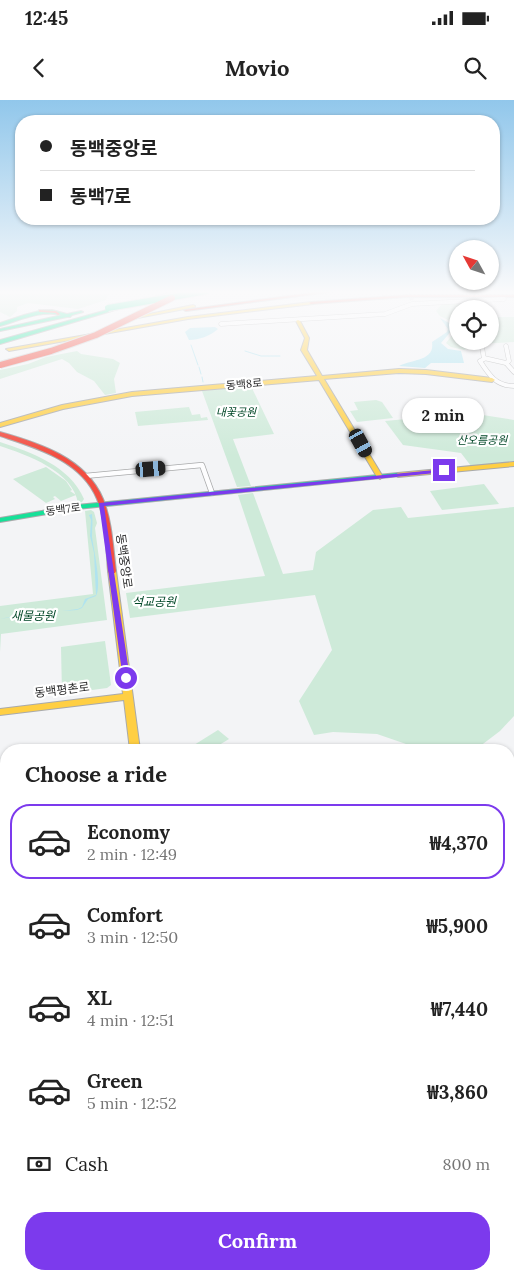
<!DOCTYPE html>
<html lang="en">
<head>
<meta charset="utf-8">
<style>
  body { margin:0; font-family:Lora,"Noto Sans KR",serif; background:#f2f2f2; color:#222; height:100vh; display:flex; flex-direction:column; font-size:19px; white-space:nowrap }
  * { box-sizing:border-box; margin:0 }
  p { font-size:16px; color:#767676 }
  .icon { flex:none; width:28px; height:28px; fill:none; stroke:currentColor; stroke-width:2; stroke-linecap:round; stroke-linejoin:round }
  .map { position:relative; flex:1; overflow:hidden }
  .side { position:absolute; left:0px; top:644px; width:515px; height:536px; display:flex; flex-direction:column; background:#fff; border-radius:20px 20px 0 0; box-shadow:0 1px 4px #0004 }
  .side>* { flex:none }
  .guide { position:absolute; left:15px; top:15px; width:485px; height:110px; border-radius:20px; box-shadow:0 1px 4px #0004; display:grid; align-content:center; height:110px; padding:0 25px; background:#fff }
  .needle { width:32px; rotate:310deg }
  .fabs { position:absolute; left:449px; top:140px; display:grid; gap:10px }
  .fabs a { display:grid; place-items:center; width:50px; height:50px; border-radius:50%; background:#fff; box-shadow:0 1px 4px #0004; font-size:25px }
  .end { position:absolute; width:22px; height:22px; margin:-11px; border:6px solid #7c3aed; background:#fff; box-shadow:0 0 0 2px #fff }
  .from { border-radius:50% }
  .bubble { position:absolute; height:35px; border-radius:18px; background:#fff; box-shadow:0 1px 4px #0004; font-size:16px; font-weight:800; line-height:35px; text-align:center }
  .car { position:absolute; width:15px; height:30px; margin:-15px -8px; border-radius:6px; box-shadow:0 0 4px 1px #0007; background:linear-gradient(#222 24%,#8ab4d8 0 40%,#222 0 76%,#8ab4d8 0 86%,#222 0) }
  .guide b { display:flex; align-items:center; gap:18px; height:48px; font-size:19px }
  .guide b+b { border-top:1px solid #e0e0e0 }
  .guide i { width:12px; height:12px; background:#222 }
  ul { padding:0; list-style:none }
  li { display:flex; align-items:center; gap:15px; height:75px; margin:0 10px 8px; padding:0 15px; border:2px solid transparent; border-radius:20px }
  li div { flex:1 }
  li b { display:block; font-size:19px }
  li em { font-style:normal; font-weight:800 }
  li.active { border-color:#7c3aed }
  li>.icon { width:45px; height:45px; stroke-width:1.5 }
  h2 { padding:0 25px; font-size:22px; line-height:60px }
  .pay { display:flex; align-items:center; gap:12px; height:55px; padding:0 25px; font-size:19px }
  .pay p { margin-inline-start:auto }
  .cta { display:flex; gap:10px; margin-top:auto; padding:10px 25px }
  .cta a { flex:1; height:58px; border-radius:20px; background:#7c3aed; color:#fff; font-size:20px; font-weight:800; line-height:58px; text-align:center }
  .status { display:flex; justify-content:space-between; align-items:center; height:35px; padding:0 25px; background:#fff; direction:ltr }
  .status svg { height:14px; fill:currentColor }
  header { display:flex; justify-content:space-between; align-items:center; height:65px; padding:0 25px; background:#fff; font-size:22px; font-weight:800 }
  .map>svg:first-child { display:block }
  .green { fill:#ceead9 }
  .water { fill:#b0e3ef }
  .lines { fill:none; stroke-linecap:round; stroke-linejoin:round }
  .stream { stroke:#b0e3ef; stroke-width:1 }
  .street-tunnel { stroke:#cbccce; stroke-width:4; stroke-dasharray:4 2; stroke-linecap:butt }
  .street-far2-casing { stroke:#a9aaab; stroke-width:5 }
  .street-far1-casing { stroke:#a9aaab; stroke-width:6 }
  .street-casing { stroke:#a9aaab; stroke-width:12 }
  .fast-casing { stroke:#a9aaab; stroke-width:2 }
  .slow-casing { stroke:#a9aaab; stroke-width:2 }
  .jam-casing { stroke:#a9aaab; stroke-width:2 }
  .street-far2 { stroke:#fdfdfe; stroke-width:4 }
  .street-far1 { stroke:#fdfdfe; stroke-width:4.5 }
  .street { stroke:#fdfdfe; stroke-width:9 }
  .fast { fill:#16e098; fill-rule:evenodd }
  .slow { fill:#ffcf43; fill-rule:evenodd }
  .jam { fill:#f24e42; fill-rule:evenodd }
  .fast-bridge-casing { stroke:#d1d1d2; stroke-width:8; stroke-linecap:butt }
  .jam-bridge-casing { stroke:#d1d1d2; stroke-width:8; stroke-linecap:butt }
  .fast-bridge { stroke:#16e098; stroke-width:6 }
  .jam-bridge { stroke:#f24e42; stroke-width:6 }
  .route { fill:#7c3aed }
  .labels { text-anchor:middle; stroke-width:4.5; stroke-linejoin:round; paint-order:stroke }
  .far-street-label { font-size:11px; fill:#2b2b2c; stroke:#fff }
  .far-park-label { font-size:11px; font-style:italic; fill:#004727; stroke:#fff }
  .street-label { font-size:12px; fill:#2b2b2c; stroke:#fff }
  .park-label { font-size:12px; font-style:italic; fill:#004727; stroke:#fff }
</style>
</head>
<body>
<div class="status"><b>12:45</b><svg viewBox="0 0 49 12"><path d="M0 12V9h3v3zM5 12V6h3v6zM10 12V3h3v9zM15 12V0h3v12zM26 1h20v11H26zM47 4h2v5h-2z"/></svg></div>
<header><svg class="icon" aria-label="back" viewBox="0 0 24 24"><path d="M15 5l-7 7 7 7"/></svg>Movio<svg class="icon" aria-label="search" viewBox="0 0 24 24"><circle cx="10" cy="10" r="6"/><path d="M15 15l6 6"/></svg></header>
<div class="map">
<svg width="514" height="1179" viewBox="0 0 514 1179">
  <rect width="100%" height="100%" fill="#f3f4f6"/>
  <g class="green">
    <path d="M0 191H113H110L106 200 78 209 28 203 17 207V211L10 217 0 212Z"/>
    <path d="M460 202H465V204L454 209V212L457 213 458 241H490V217H514V242L476 244 464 250 451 247 446 243 456 230V224L440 216 436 211 442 204Z"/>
    <path d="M77 251 81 254 113 259 120 263 114 279 116 293 105 295 94 281 77 272 69 263 62 259 0 279V270L28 264 46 257Z"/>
    <path d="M251 286 274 334 233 339 251 386 237 387 202 291Z"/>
    <path d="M376 300 382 302 393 318 357 322 350 311 358 310 354 302Z"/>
    <path d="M189 307 192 315 200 314 201 318 207 317 208 320 138 326 135 312Z"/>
    <path d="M470 313 514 320V361L471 366 461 353 403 345 385 321Z"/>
    <path d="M0 342C31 352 70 366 84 399L82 402 78 403C73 371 27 355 0 346Z"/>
    <path d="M46 367 66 381 72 390 70 391 76 395 61 401 55 396 53 397 55 399 46 403 13 379Z"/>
    <path d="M484 384 499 404 442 410 430 391Z"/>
    <path d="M253 393 283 474 313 470 316 452 373 410 401 407 408 418 514 407V616L500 631 475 650H449L406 644 377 634 333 632 314 635 299 601 332 550 315 495 130 518 126 493 265 476 238 395Z"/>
    <path d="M91 410 94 412 97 423 95 428 107 520 1 534 0 552V506L93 494 85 411Z"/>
    <path d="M105 541 111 585 107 588 62 594 61 547Z"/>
    <path d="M218 630 229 639 211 650H186Z"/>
    <path d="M514 1163V1179H346L356 1174H509V1164Z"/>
  </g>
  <g class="water">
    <path d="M440 218 451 224V228L453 229 441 243 448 249 461 251 464 263H431L425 268 399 266C413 259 435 261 432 242L447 232 448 229Z"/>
    <path d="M215 227 218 229C210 236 199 240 189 240L185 232 190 228Z"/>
    <path d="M92 414C93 421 92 429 92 437 94 451 102 486 96 496L88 499 82 508 77 510 48 512 30 516H17L0 519C24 513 52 513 78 509L82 507 85 499 96 495 94 453 90 436 91 420 89 415Z"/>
  </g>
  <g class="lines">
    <g class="stream">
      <path d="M191 245 198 265"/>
      <path d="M245 251 261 256H280"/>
      <path d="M199 267 201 274"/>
      <path d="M202 277 203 282"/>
    </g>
    <path class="street-tunnel" d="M409 191 412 200"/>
    <g class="street-far2-casing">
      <g id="street-far2">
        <path d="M221 224 385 214 412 204 504 199"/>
        <path d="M506 246 509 261 506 263"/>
        <path d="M482 247 484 259 480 261C489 275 496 286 514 286"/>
        <path d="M484 258 506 263 514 272"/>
      </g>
    </g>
    <g class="street-far1-casing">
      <path id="street-far1" d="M85 376 202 365 212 393"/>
    </g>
    <g class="street-casing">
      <g id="street">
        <path d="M0 974 6 973"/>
        <path d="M24 1174V1179"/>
      </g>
    </g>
    <g class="fast-casing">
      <g id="fast">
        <path d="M173 191H180L150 201 146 200Z"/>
        <path d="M121 206 125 207 0 244V240Z"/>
        <path d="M43 210H52L67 214 81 211 83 212 72 215 70 217H67L0 231V229L62 215C40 210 21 220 0 226V223L24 215Z"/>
        <path d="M398 373 401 375 400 376 77 409 0 422V418L77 405Z"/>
        <path d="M6 838V848L0 849V839Z"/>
        <path d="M514 999V1022L509 1025V1003Z"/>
        <path d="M154 1174H169L168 1179H152Z"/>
        <path d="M308 1174H337L334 1179H305Z"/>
      </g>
    </g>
    <g class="slow-casing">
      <g id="slow">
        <path d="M311 202 313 203V204L188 219 9 251 6 249 188 217Z"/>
        <path d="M193 205 195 206V207L127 220 125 219Z"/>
        <path d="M298 220 300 221 309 238 307 250 322 276 399 269 426 270 492 278 495 280 492 282 426 274 399 273 324 279 383 377 380 379 377 377 319 280 132 296 63 309 0 327V323L62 305 132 292 317 276 301 250 305 238 296 221Z"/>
        <path d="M514 362V366L398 377 395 375 398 373Z"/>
        <path d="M109 469H115L116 471 140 650H130L124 600 0 615V609L123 594 108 471Z"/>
        <path d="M509 773H514V783L509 781Z"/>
      </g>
    </g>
    <g class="jam-casing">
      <g id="jam">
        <path d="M325 191H338L186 211 184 210Z"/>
        <path d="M406 195H514V197H406L311 204 309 203 311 202Z"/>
        <path d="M39 210 56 211 60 214 58 215 55 213 41 212H39Z"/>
        <path d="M0 332C39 343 86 358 103 399 112 421 113 447 116 471L115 473H109L108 471C106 447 106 421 97 399 81 360 36 348 0 336Z"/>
      </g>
    </g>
    <use href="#street-far2" class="street-far2"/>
    <use href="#street-far1" class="street-far1"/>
    <use href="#street" class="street"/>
    <use href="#fast" class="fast"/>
    <use href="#slow" class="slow"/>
    <use href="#jam" class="jam"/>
    <g class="fast-bridge-casing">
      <path id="fast-bridge" d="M108 208 207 191"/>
    </g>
    <g class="jam-bridge-casing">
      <path id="jam-bridge" d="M0 265 51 251 96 235 172 198"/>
    </g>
    <use href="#fast-bridge" class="fast-bridge"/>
    <use href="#jam-bridge" class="jam-bridge"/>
  </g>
  <linearGradient id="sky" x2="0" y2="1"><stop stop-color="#91c7eb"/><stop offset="0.54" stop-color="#fafafb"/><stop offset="1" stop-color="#fafafb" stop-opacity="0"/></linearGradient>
  <rect width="514" height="356" fill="url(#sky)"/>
  <path class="route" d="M444 369 446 372 104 406 130 578 128 580H123L99 403Z"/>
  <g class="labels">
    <g class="far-street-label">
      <text transform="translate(244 284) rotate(-5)" y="4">동백8로</text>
      <text transform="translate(63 409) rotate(-7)" y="4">동백7로</text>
    </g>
    <g class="far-park-label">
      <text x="236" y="316">내꽃공원</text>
      <text x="482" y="344">산오름공원</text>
    </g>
    <g class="street-label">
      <text transform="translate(124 461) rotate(82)" y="4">동백중앙로</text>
      <text transform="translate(62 590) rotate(-7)" y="4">동백평촌로</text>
    </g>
    <g class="park-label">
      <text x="154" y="506">석교공원</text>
      <text x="33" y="520">새물공원</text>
    </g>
  </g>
</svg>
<div class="fabs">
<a><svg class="needle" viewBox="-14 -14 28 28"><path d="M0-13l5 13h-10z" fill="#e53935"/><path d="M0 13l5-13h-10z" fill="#767676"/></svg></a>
<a><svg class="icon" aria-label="locate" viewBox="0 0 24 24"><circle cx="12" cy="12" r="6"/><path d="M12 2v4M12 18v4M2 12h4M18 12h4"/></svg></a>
</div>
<i class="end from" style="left:126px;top:578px"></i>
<i class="end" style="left:444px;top:370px"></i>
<div class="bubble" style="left:402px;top:298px;width:82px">2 min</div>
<i class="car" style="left:361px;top:343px;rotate:151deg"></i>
<i class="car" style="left:151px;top:369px;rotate:85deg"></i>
<div class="guide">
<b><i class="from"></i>동백중앙로</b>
<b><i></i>동백7로</b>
</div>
<section class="side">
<h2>Choose a ride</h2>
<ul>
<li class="active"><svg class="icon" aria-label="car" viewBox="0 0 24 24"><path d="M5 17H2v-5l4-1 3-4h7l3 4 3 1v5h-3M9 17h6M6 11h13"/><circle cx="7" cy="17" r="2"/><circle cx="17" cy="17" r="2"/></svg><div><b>Economy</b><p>2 min · 12:49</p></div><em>₩4,370</em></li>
<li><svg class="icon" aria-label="car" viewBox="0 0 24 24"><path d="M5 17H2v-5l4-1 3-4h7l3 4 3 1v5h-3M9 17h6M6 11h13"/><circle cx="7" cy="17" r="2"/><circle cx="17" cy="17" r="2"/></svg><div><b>Comfort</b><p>3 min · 12:50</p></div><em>₩5,900</em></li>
<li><svg class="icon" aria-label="car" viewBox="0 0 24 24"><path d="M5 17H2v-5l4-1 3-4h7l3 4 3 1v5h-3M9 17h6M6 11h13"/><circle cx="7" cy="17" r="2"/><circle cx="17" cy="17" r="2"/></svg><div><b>XL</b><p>4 min · 12:51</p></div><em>₩7,440</em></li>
<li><svg class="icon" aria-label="car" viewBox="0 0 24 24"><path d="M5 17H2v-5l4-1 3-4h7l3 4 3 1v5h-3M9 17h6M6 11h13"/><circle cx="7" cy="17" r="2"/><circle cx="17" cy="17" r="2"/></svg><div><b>Green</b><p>5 min · 12:52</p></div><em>₩3,860</em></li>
</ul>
<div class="pay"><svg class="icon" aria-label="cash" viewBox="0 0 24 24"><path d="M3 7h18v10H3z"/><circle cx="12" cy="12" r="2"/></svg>Cash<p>800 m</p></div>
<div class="cta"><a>Confirm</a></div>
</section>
</div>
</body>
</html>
